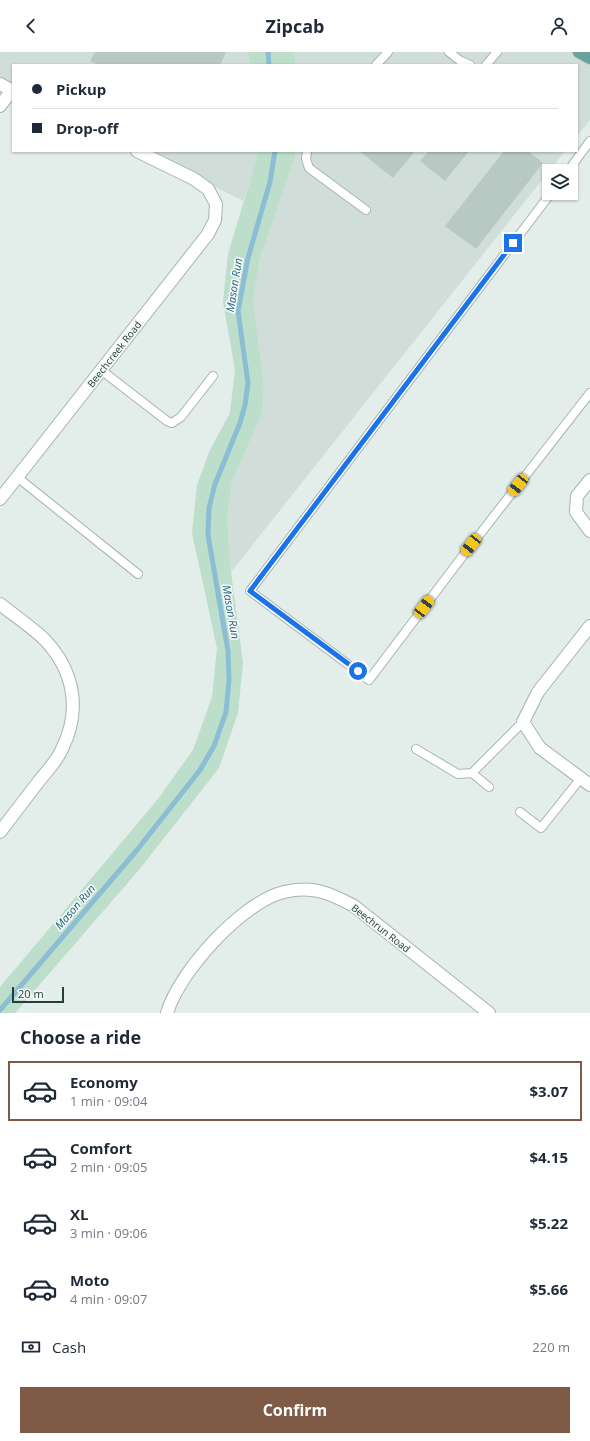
<!DOCTYPE html>
<html lang="en">
<head>
<meta charset="utf-8">
<style>
  body { margin:0; font-family:"Open Sans",sans-serif; background:#f2f2f3; color:#1f2937; height:100vh; display:flex; flex-direction:column; font-size:15px; white-space:nowrap }
  * { box-sizing:border-box; margin:0 }
  p { font-size:13px; color:#747a83 }
  .icon { flex:none; width:22px; height:22px; fill:none; stroke:currentColor; stroke-width:2; stroke-linecap:round; stroke-linejoin:round }
  .map { position:relative; height:961px; overflow:hidden }
  .sheet { display:flex; flex-direction:column; background:#fff; flex:1 }
  .sheet>* { flex:none }
  .hud { position:absolute; left:12px; top:12px; width:566px; height:88px; border-radius:0px; box-shadow:0 1px 3px #0004; display:grid; align-content:center; height:88px; padding:0 20px; background:#fff }
  .fabs { position:absolute; left:542px; top:112px; display:grid; gap:8px }
  .fabs a { display:grid; place-items:center; width:36px; height:36px; border-radius:0px; background:#fff; box-shadow:0 1px 3px #0004; font-size:20px }
  .scale { position:absolute; left:12px; bottom:10px; width:52px; box-sizing:border-box; padding-left:4px; border:2px solid #223f3b; border-top:0; font-size:11px; line-height:14px; white-space:nowrap; color:#223f3b; -webkit-text-stroke:3px #f4f9f7; paint-order:stroke }
  .end { position:absolute; width:18px; height:18px; margin:-9px; border:5px solid #1a73e8; background:#fff; box-shadow:0 0 0 2px #fff }
  .from { border-radius:50% }
  .car { position:absolute; width:12px; height:24px; margin:-12px -6px; border-radius:5px; box-shadow:0 0 3px 1px #0007; background:linear-gradient(#f5c518 24%,#345 0 40%,#f5c518 0 76%,#345 0 86%,#f5c518 0) }
  .hud b { display:flex; align-items:center; gap:14px; height:38px; font-size:15px }
  .hud b+b { border-top:1px solid #e0e1e3 }
  .hud i { width:10px; height:10px; background:#1f2937 }
  ul { padding:0; list-style:none }
  li { display:flex; align-items:center; gap:12px; height:60px; margin:0 8px 6px; padding:0 12px; border:2px solid transparent; border-radius:0px }
  li div { flex:1 }
  li b { display:block; font-size:15px }
  li em { font-style:normal; font-weight:700 }
  li.selected { border-color:#7e5a47 }
  li>.icon { width:36px; height:36px; stroke-width:1.5 }
  h2 { padding:0 20px; font-size:18px; line-height:48px }
  .pay { display:flex; align-items:center; gap:10px; height:44px; padding:0 20px; font-size:15px }
  .pay p { margin-inline-start:auto }
  .button { display:flex; gap:8px; margin-top:auto; padding:8px 20px }
  .button a { flex:1; height:46px; border-radius:0px; background:#7e5a47; color:#fff; font-size:16px; font-weight:700; line-height:46px; text-align:center }
  header { display:flex; justify-content:space-between; align-items:center; height:52px; padding:0 20px; background:#fff; font-size:18px; font-weight:700 }
  .map>svg:first-child { display:block }
  .built { fill:#d1ddd9 }
  .green { fill:#bcdeca }
  .lines { fill:none; stroke-linecap:round; stroke-linejoin:round }
  .stream { stroke:#8bbed2; stroke-width:5 }
  .building { fill:#b8c8c3 }
  .service-casing { stroke:#a5b5b2; stroke-width:10 }
  .minor-casing { stroke:#a5b5b2; stroke-width:14 }
  .primary-casing { stroke:#c1c9c8; stroke-width:14 }
  .service { stroke:#fff; stroke-width:8 }
  .minor { stroke:#fff; stroke-width:12 }
  .primary { stroke:#67a39c; stroke-width:12 }
  .route { stroke:#1a73e8; stroke-width:5 }
  .labels { text-anchor:middle; stroke-width:3.5; stroke-linejoin:round; paint-order:stroke }
  .street-label { font-size:10px; fill:#223f3b; stroke:#f4f9f7 }
  .water-label { font-size:11px; font-style:italic; fill:#1b5f7c; stroke:#f4f9f7 }
</style>
</head>
<body>
<header><svg class="icon" aria-label="back" viewBox="0 0 24 24"><path d="M15 5l-7 7 7 7"/></svg>Zipcab<svg class="icon" aria-label="person" viewBox="0 0 24 24"><circle cx="12" cy="8" r="4"/><path d="M4 21q1-7 8-7t8 7"/></svg></header>
<div class="map">
<svg width="590" height="961" viewBox="0 0 590 961">
  <rect width="100%" height="100%" fill="#e3edea"/>
  <g class="built">
    <path d="M0 0H248L250 13H13V34L0 27Z"/>
    <path d="M295 0H590V68L577 84V13H296Z"/>
    <path d="M143 99H259V102L243 149Z"/>
    <path d="M295 99H565L231 520 227 468 232 430 262 361 264 335 253 248 260 207 295 104Z"/>
  </g>
  <g class="green">
    <path d="M248 0H295L296 13H250Z"/>
    <path d="M259 99H295V104L260 207 253 248 264 335 262 361 232 430 227 468 231 520 243 611 238 661 219 716 138 819 15 961H0V935L158 747 193 698 212 645 217 596 192 481 197 433 210 398 230 361 235 318 223 250 228 202Z"/>
  </g>
  <g class="lines">
    <g class="stream">
      <path d="M268 0 269 13"/>
      <path d="M0 958 137 798 200 718 214 694 226 660 229 628 228 599 208 483 209 456 215 432 240 371 245 353 248 331 238 259 248 206 270 130 275 99"/>
    </g>
  </g>
  <g class="building">
    <path d="M95 0H226L220 13H99L90 9Z"/>
    <path d="M359 99H415L393 126Z"/>
    <path d="M429 99H469L445 129 420 109Z"/>
    <path d="M504 99H528L543 111 476 197 445 174Z"/>
  </g>
  <g class="lines">
    <g class="service-casing">
      <g id="service">
        <path d="M449 0 459 8 470 13"/>
        <path d="M376 13 388 0"/>
        <path d="M486 13 497 0"/>
        <path d="M307 99 306 107 309 116 366 158"/>
        <path d="M568 119 590 89"/>
        <path d="M551 141 250 539 369 628 462 505 590 341"/>
        <path d="M101 318 167 369 172 371 181 365 213 324"/>
        <path d="M17 425 138 522"/>
        <path d="M416 697 458 722 472 721 523 670"/>
        <path d="M472 721 489 735"/>
        <path d="M520 760 541 776 581 726"/>
      </g>
    </g>
    <g class="minor-casing">
      <g id="minor">
        <path d="M0 32 13 39"/>
        <path d="M0 54 12 38"/>
        <path d="M590 428 577 444 576 460 590 479"/>
        <path d="M0 447 208 182 215 168 216 152 208 137 194 127 137 99"/>
        <path d="M0 552C15 564 32 575 45 588 75 620 81 659 62 697 57 709 47 719 39 729 26 746 13 763 0 780"/>
        <path d="M590 574 538 640 523 670 540 696 590 733"/>
        <path d="M167 961C179 920 242 850 284 840 312 833 330 841 354 854L489 961"/>
      </g>
    </g>
    <g class="primary-casing">
      <path id="primary" d="M579 0 590 6"/>
    </g>
    <use href="#service" class="service"/>
    <use href="#minor" class="minor"/>
    <use href="#primary" class="primary"/>
  </g>
  <g class="lines">
    <path class="route" d="M358 619 250 539 513 191"/>
  </g>
  <g class="labels">
    <g class="street-label">
      <text transform="translate(114 302) rotate(-52)" y="4">Beechcreek Road</text>
      <text transform="translate(381 876) rotate(38)" y="4">Beechrun Road</text>
    </g>
    <g class="water-label">
      <text transform="translate(234 233) rotate(-81)" y="4">Mason Run</text>
      <text transform="translate(231 560) rotate(80)" y="4">Mason Run</text>
      <text transform="translate(75 855) rotate(-49)" y="4">Mason Run</text>
    </g>
  </g>
</svg>
<div class="fabs">
<a><svg class="icon" aria-label="layers" viewBox="0 0 24 24"><path d="M12 4l9 5-9 5-9-5zM3 14l9 5 9-5"/></svg></a>
</div>
<div class="scale">20 m</div>
<i class="end from" style="left:358px;top:619px"></i>
<i class="end" style="left:513px;top:191px"></i>
<i class="car" style="left:518px;top:433px;rotate:218deg"></i>
<i class="car" style="left:471px;top:493px;rotate:218deg"></i>
<i class="car" style="left:424px;top:555px;rotate:37deg"></i>
<div class="hud">
<b><i class="from"></i>Pickup</b>
<b><i></i>Drop-off</b>
</div>
</div>
<section class="sheet">
<h2>Choose a ride</h2>
<ul>
<li class="selected"><svg class="icon" aria-label="car" viewBox="0 0 24 24"><path d="M5 17H2v-5l4-1 3-4h7l3 4 3 1v5h-3M9 17h6M6 11h13"/><circle cx="7" cy="17" r="2"/><circle cx="17" cy="17" r="2"/></svg><div><b>Economy</b><p>1 min · 09:04</p></div><em>$3.07</em></li>
<li><svg class="icon" aria-label="car" viewBox="0 0 24 24"><path d="M5 17H2v-5l4-1 3-4h7l3 4 3 1v5h-3M9 17h6M6 11h13"/><circle cx="7" cy="17" r="2"/><circle cx="17" cy="17" r="2"/></svg><div><b>Comfort</b><p>2 min · 09:05</p></div><em>$4.15</em></li>
<li><svg class="icon" aria-label="car" viewBox="0 0 24 24"><path d="M5 17H2v-5l4-1 3-4h7l3 4 3 1v5h-3M9 17h6M6 11h13"/><circle cx="7" cy="17" r="2"/><circle cx="17" cy="17" r="2"/></svg><div><b>XL</b><p>3 min · 09:06</p></div><em>$5.22</em></li>
<li><svg class="icon" aria-label="car" viewBox="0 0 24 24"><path d="M5 17H2v-5l4-1 3-4h7l3 4 3 1v5h-3M9 17h6M6 11h13"/><circle cx="7" cy="17" r="2"/><circle cx="17" cy="17" r="2"/></svg><div><b>Moto</b><p>4 min · 09:07</p></div><em>$5.66</em></li>
</ul>
<div class="pay"><svg class="icon" aria-label="cash" viewBox="0 0 24 24"><path d="M3 7h18v10H3z"/><circle cx="12" cy="12" r="2"/></svg>Cash<p>220 m</p></div>
<div class="button"><a>Confirm</a></div>
</section>
</body>
</html>
